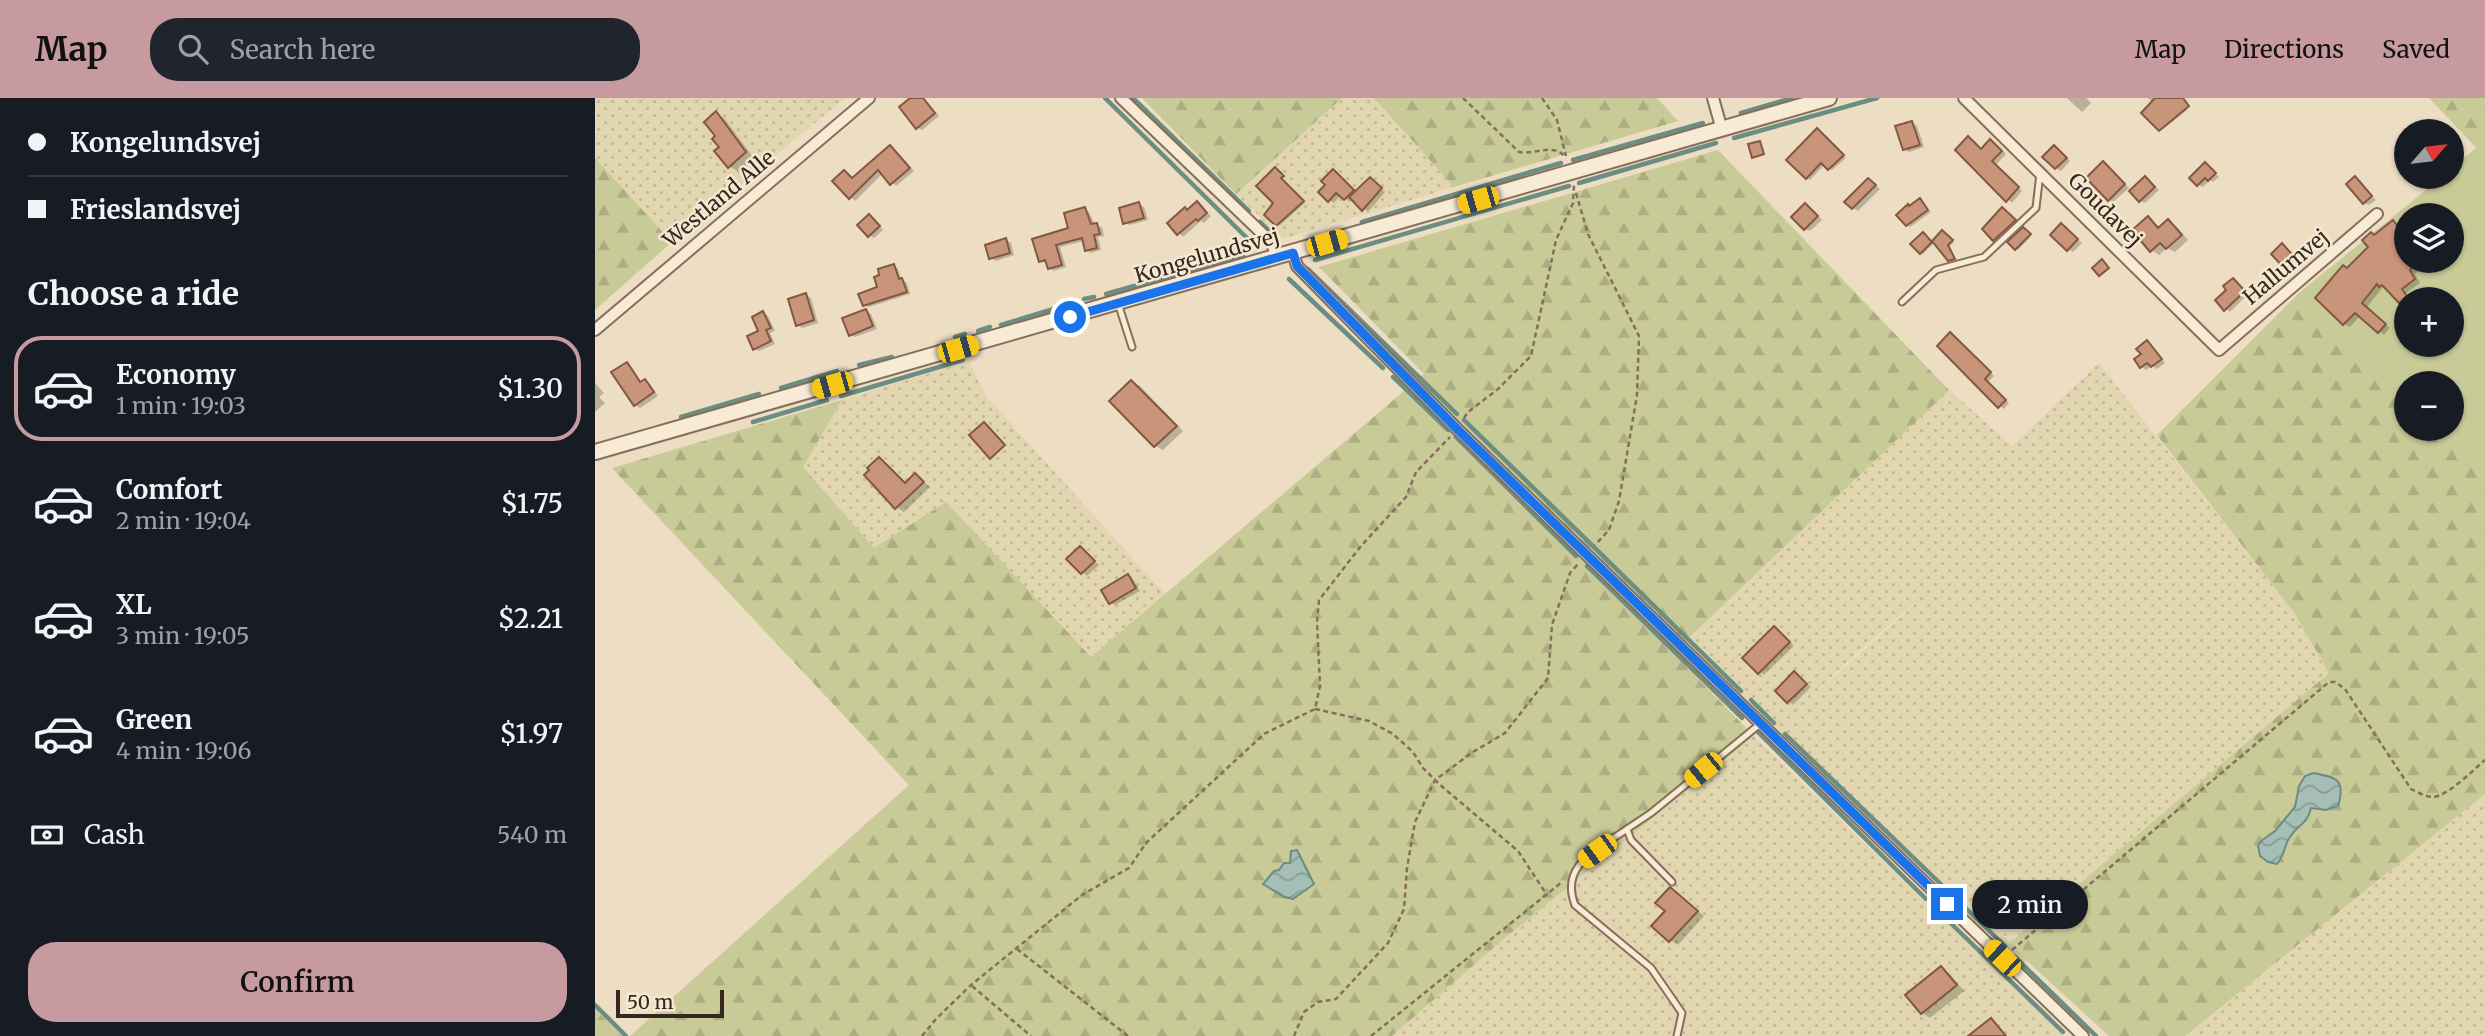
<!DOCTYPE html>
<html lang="en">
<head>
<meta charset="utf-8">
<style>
  body { margin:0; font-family:Merriweather,serif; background:#20242c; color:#f1f3f6; height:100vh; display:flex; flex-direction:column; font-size:26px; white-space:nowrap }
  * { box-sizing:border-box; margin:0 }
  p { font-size:23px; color:#9ea1a6 }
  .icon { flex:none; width:38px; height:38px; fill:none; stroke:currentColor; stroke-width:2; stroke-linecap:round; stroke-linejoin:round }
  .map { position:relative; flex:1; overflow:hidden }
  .panel { display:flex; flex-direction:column; background:#171b24; width:595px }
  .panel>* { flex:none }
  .banner { display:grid; align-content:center; height:154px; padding:0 28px; background:#171b24 }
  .needle { width:46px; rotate:62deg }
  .buttons { position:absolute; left:1799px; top:21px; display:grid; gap:14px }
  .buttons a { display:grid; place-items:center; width:70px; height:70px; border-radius:50%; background:#171b24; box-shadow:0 2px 5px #0004; font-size:35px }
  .scale { position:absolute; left:21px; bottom:18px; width:108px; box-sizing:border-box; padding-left:7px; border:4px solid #36281e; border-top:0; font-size:19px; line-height:24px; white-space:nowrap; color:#36281e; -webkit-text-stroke:5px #f4e8d2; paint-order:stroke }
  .end { position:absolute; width:32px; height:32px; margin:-16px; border:9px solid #1a73e8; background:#fff; box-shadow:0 0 0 4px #fff }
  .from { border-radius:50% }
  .bubble { position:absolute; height:49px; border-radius:24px; background:#171b24; box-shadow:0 2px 5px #0004; font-size:23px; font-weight:600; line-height:49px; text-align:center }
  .car { position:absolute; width:21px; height:42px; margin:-21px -10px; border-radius:9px; box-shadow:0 0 5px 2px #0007; background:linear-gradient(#f5c518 24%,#345 0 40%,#f5c518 0 76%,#345 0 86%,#f5c518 0) }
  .banner b { display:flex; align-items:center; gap:24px; height:66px; font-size:26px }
  .banner b+b { border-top:2px solid #363941 }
  .banner i { width:18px; height:18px; background:#f1f3f6 }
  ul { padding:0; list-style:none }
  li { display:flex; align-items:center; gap:21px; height:105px; margin:0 14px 10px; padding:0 14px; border:4px solid transparent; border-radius:28px }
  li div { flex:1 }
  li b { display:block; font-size:26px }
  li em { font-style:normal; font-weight:600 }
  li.on { border-color:#c69a9f }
  li>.icon { width:63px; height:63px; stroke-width:1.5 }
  h2 { padding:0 28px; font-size:32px; line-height:84px }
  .pay { display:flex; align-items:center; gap:18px; height:77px; padding:0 28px; font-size:26px }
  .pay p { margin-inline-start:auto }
  .primary-button { display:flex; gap:14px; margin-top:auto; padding:14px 28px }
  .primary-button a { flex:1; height:80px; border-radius:28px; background:#c69a9f; color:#111; font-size:28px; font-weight:600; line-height:80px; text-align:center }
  header { display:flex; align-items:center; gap:42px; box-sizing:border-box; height:98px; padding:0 35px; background:#c69a9f; color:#111 }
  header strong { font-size:33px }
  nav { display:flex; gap:38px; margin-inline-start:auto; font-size:24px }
  .search { width:490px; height:63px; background:#20242c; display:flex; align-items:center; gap:18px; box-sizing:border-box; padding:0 24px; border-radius:28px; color:#9ea1a6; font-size:26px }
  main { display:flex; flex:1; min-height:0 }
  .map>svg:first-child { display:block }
  .farmland { fill:url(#farmland-dots); fill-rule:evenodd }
  .forest { fill:url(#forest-firs) }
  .green { fill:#c8ca97; fill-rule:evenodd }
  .water { fill:url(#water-waves); stroke:#6c8d82; stroke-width:2 }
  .shadow { fill:#0003 }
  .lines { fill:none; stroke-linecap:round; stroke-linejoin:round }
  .stream { stroke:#6c8d82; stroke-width:4.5 }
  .building { fill:#c9957a; stroke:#845741; stroke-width:2 }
  .service-casing { stroke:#866e5a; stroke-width:9 }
  .minor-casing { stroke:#866e5a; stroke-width:14 }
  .tertiary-casing { stroke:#866e5a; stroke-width:18 }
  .path { stroke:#866e5a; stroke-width:2.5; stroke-dasharray:5 3.5; stroke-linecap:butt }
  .service { stroke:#f7ebd6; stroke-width:5 }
  .minor { stroke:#f7ebd6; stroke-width:10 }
  .tertiary { stroke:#f7ebd6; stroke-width:14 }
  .route { stroke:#1a73e8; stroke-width:9 }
  .labels { text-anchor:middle; stroke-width:5; stroke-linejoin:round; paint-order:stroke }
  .street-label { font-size:21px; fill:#36281e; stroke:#f4e8d2 }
</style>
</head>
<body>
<header>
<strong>Map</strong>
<div class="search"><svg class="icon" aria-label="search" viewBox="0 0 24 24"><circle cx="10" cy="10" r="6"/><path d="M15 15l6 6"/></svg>Search here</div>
<nav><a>Map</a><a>Directions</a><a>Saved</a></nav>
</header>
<main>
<section class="panel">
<div class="banner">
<b><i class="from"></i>Kongelundsvej</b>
<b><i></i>Frieslandsvej</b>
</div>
<h2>Choose a ride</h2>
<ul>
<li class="on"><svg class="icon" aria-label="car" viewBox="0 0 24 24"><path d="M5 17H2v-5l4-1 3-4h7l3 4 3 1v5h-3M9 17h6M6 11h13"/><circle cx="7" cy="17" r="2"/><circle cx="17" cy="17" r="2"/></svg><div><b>Economy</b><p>1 min · 19:03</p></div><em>$1.30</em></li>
<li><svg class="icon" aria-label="car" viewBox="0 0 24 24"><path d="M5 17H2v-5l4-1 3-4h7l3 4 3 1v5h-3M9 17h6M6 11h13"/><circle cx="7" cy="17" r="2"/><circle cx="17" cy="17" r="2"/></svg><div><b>Comfort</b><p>2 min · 19:04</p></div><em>$1.75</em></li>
<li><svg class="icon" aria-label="car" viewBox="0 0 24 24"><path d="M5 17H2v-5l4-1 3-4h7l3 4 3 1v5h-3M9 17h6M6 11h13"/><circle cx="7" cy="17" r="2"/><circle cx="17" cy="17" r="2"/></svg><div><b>XL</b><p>3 min · 19:05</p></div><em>$2.21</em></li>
<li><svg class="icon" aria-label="car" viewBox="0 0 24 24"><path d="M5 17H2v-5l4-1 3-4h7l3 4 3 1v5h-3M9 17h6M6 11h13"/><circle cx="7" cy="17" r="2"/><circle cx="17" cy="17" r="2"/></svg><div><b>Green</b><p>4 min · 19:06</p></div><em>$1.97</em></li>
</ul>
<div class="pay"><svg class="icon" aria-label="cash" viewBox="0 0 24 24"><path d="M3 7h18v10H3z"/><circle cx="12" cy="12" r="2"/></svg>Cash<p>540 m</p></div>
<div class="primary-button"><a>Confirm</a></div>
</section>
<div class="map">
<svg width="1890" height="938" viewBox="0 0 1890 938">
  <defs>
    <pattern id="farmland-dots" width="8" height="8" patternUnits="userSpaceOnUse" patternTransform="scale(1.75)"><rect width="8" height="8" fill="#e2d6b1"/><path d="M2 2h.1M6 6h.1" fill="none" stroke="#c2b898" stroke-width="1.8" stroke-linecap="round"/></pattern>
    <pattern id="forest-firs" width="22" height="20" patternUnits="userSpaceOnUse" patternTransform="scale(1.75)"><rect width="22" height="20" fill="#c8ca97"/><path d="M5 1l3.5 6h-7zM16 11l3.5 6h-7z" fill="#acae82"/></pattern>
    <pattern id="water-waves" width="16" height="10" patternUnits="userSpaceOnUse" patternTransform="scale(1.75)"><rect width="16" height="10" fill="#a5bfb6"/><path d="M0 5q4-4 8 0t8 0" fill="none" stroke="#879b93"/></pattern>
  </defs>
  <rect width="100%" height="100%" fill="#ecddc3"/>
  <g class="farmland">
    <path d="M0 0H250L77 144 0 60Z"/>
    <path d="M747 0H779L859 89 688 141 641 96Z"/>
    <path d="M374 263 391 298 570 496 496 559 351 404 280 451 208 369 247 302Z"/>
    <path d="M1504 265 1700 516 1734 575 1413 846 1182 632 1092 542 1354 292 1417 348ZM1318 506 1319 507 1212 603 1254 562Z"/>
    <path d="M1159 638 1469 938H797L910 840Z"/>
    <path d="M1890 696V938H1590Z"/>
  </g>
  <g class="forest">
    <path d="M547 0H747L641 96Z"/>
    <path d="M779 0H1062L1083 23 859 89Z"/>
    <path d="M1834 0H1890V59Z"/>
    <path d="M1123 52 1354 292 1078 555 1159 638 910 840 797 938H35L314 687 17 370 247 302 208 369 279 450 351 404 496 559 829 276 724 169Z"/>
    <path d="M0 60 77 144 0 212Z"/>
    <path d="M1704 195 1811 294V331H1851L1890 367V696L1590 938H1514L1413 846 1734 575 1700 516 1562 337Z"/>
    <path d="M0 911 27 938H0Z"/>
  </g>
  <path class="green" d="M1881 50 1890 59V367L1851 331H1857V285H1811V294L1704 195 1847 79H1857V70ZM1811 117H1857V163H1811ZM1811 201H1857V247H1811Z"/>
  <g class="water">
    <path d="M1718 675C1742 679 1751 682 1743 708L1731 712 1716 710C1712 727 1703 726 1695 739 1689 747 1690 757 1682 766L1673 764 1665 758 1663 748 1666 743 1680 733 1700 709 1704 688 1710 678Z"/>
    <path d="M702 752 719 786 698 801 689 799 668 786 679 773 684 772 689 765H695L696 753Z"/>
  </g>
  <g class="shadow">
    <path d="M318 0H329L344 18 327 32 322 29Z"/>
    <path d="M1472 0H1491L1496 5 1487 14Z"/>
    <path d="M1553 0H1583L1592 12 1567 32 1558 5Z"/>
    <path d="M121 16 129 20 158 59 142 73 134 68 126 49Z"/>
    <path d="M1317 25 1322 28 1329 49 1314 54 1309 51Z"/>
    <path d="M1225 34 1251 60 1237 72 1230 66 1215 82 1212 80Z"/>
    <path d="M1378 43 1387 52 1400 46 1411 56 1401 67 1427 93 1417 105 1362 52Z"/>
    <path d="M295 49 319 73 301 88 288 75 260 103 240 83 250 74 259 81Z"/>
    <path d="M1459 49 1475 63 1466 73 1461 70Z"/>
    <path d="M1509 65 1534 90 1518 104 1514 102Z"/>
    <path d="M1615 69 1624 79 1618 84 1615 82 1608 89 1603 87Z"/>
    <path d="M682 72 689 79 687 82 710 105 684 128 681 105Z"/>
    <path d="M743 76 762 94 776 81 790 94 773 114 758 101 755 104 746 97 739 105 734 102Z"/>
    <path d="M1551 80 1564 92 1550 105 1545 103Z"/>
    <path d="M1760 80 1781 102 1774 107 1769 105Z"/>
    <path d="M1274 82 1285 91 1263 113 1258 110Z"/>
    <path d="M1325 102 1336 114 1315 129 1312 127 1315 109Z"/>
    <path d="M544 106 549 109 553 122 535 127 530 124Z"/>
    <path d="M602 106 616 118 609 125 606 123 588 139 574 125Z"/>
    <path d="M1211 107 1227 122 1215 133 1210 131Z"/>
    <path d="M489 111 494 114 500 127 507 129 509 138 503 139 506 152 496 155 492 152 489 143 465 149 471 169 459 173 454 170 453 165 446 163 475 131Z"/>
    <path d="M1413 114 1424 125 1404 144 1400 141Z"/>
    <path d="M1553 120 1566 130 1573 123 1581 128 1593 142 1580 154 1572 150 1564 157 1556 152Z"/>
    <path d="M279 121 288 132 279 140 274 137Z"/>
    <path d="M1798 124 1811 137V163H1826L1830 167 1820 176 1825 185 1811 195 1816 201H1811V207L1788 189 1771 210 1795 230 1789 237 1765 218 1755 229 1749 226 1753 172 1776 149 1780 139Z"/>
    <path d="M1471 130 1487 145 1478 154 1473 151Z"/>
    <path d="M1430 132 1436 138 1423 152 1421 151Z"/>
    <path d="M1348 134 1359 144 1354 149 1361 162H1354L1340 144 1328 156 1326 155 1330 138 1337 145Z"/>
    <path d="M411 142 416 145 419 157 401 163 396 160Z"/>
    <path d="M1692 150 1705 164 1696 173 1678 156Z"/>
    <path d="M299 168 303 171 307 182 312 185 315 196 274 209 269 206Z"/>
    <path d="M1638 182 1653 196 1635 214 1622 202 1634 192Z"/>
    <path d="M211 197 216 200 223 225 207 230 203 227Z"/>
    <path d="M271 213 276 216 282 231 260 239 255 237Z"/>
    <path d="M168 215 173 218 180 233 175 235 180 246 164 253 159 251Z"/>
    <path d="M1356 236 1399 278 1393 284 1414 305 1409 311 1405 308Z"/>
    <path d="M1552 245 1570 265 1562 271 1557 268 1551 272 1547 269Z"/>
    <path d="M32 266 37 269 47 285 50 283 55 286 63 298 45 310 40 307Z"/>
    <path d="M537 284 545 288 588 333 568 352 561 348 517 303Z"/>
    <path d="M0 285 9 295 4 299 10 305 0 314Z"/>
    <path d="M284 361 292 366 312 386 321 377 335 389 309 414 301 409Z"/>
    <path d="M485 450 504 467 492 478 474 461Z"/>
    <path d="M533 478 538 481 545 493 520 507 515 505Z"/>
    <path d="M1184 533 1199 548 1169 577 1150 560Z"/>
    <path d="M1200 575 1216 589 1198 607 1182 593Z"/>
    <path d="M1076 791 1109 818 1083 847 1075 842 1072 813Z"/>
    <path d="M1347 870 1354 875 1369 893 1335 920 1327 915 1313 897Z"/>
  </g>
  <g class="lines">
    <g class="stream">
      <path d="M510 0 655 143"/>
      <path d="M538 0 654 113"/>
      <path d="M1146 15 1197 0"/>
      <path d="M1139 40 1282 0"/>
      <path d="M978 62 1108 25"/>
      <path d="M984 85 1121 45"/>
      <path d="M665 124 681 139"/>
      <path d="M767 124 966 65"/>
      <path d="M720 162 974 88"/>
      <path d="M713 171 862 316"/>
      <path d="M694 181 788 270"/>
      <path d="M511 196 648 157"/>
      <path d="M489 201 499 199"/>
      <path d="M406 227 475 206"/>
      <path d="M383 233 395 229"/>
      <path d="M360 239 370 236"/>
      <path d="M264 267 297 259"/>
      <path d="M798 279 853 332"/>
      <path d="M186 290 242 273"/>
      <path d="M246 298 368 262"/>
      <path d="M86 319 164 296"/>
      <path d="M869 322 1146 593"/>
      <path d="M158 324 232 302"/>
      <path d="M861 339 981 458"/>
      <path d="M992 468 1147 620"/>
      <path d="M1156 602 1179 625"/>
      <path d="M1161 632 1331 801"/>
      <path d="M1190 636 1410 848"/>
      <path d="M1340 810 1468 934"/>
      <path d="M1420 859 1501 938"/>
      <path d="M0 907 31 938"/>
    </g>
  </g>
  <g class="building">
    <path d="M315 0H328L340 15 321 31 304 9Z"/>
    <path d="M1560 0H1588L1594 8 1564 33 1546 15Z"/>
    <path d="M121 13 151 54 133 70 119 53 124 49 117 41 120 38 109 24Z"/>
    <path d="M1317 23 1325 47 1308 52 1300 28Z"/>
    <path d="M1222 30 1249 57 1233 72 1226 65 1211 81 1191 62Z"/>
    <path d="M1373 38 1386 51 1395 41 1407 53 1397 63 1424 89 1411 104 1360 52Z"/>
    <path d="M1165 43 1169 56 1157 60 1153 46Z"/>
    <path d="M295 47 315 70 295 87 283 72 254 101 237 83 249 72 257 80Z"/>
    <path d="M1459 47 1472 60 1460 71 1447 59Z"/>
    <path d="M1508 63 1530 86 1513 103 1491 80Z"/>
    <path d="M1610 64 1621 75 1613 83 1610 80 1602 88 1594 80Z"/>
    <path d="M680 69 689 78 686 80 709 103 681 128 669 117 678 105 661 88Z"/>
    <path d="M738 71 759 92 749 102 741 95 733 104 723 94 730 87 726 83Z"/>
    <path d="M1550 78 1560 89 1544 104 1534 93Z"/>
    <path d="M1760 78 1777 98 1768 106 1751 86Z"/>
    <path d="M775 79 787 90 767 113 754 99Z"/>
    <path d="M1273 80 1281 87 1257 111 1249 104Z"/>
    <path d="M1325 100 1333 112 1311 128 1301 117 1313 106 1314 108Z"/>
    <path d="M602 103 612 115 603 123 601 121 582 137 572 125 590 109 592 112Z"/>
    <path d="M544 104 549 120 528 126 524 110Z"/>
    <path d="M1210 105 1223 118 1209 132 1196 119Z"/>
    <path d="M490 109 496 126 502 125 505 136 499 137 502 150 490 153 487 140 461 147 467 167 453 171 450 162 444 164 437 141 473 130 469 115Z"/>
    <path d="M1407 109 1421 122 1398 143 1387 131Z"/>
    <path d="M274 116 285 128 273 139 262 127Z"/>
    <path d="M1553 118 1563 130 1573 121 1587 137 1571 151 1565 145 1555 154 1537 132Z"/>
    <path d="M1798 122 1811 139V163H1826L1815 172 1820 181 1807 191 1812 198 1804 205 1787 187 1784 189 1782 186 1767 205 1791 226 1783 235 1760 215 1748 227 1720 200 1748 167 1752 170 1773 149 1767 142 1776 134 1779 137Z"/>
    <path d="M1466 125 1483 141 1472 153 1455 137Z"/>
    <path d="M1428 129 1436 136 1420 152 1412 144Z"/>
    <path d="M1347 132 1358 142 1353 147 1360 161 1353 163 1337 143Z"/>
    <path d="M1328 134 1337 144 1325 156 1315 146Z"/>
    <path d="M411 140 415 155 394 161 390 147Z"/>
    <path d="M1687 145 1701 161 1690 171 1676 156Z"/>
    <path d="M1507 161 1514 170 1504 178 1497 170Z"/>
    <path d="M299 166 304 181 307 180 312 194 268 208 263 196 282 189 279 179 284 177 283 171Z"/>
    <path d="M1638 180 1650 193 1629 213 1620 202 1631 192 1628 188Z"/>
    <path d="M211 195 219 222 201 228 193 201Z"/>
    <path d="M271 211 278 228 254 238 247 220Z"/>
    <path d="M168 213 176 230 171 232 176 243 158 252 152 238 163 233 157 219Z"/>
    <path d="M1355 234 1396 274 1390 281 1411 302 1403 310 1342 248Z"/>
    <path d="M1552 242 1567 261 1556 269 1552 265 1545 270 1539 261 1546 256 1541 251Z"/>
    <path d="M32 264 45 284 50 281 59 294 39 308 16 274Z"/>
    <path d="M536 282 582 328 559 349 514 303Z"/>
    <path d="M389 324 410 347 395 361 374 337Z"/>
    <path d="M284 359 310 385 320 375 329 384 300 411 269 377 274 372 272 370Z"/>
    <path d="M485 448 500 463 486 476 471 461Z"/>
    <path d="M533 476 541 490 514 506 506 492Z"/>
    <path d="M1179 528 1195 544 1163 576 1147 560Z"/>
    <path d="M1199 573 1212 586 1192 605 1180 593Z"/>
    <path d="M1075 789 1103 813 1074 844 1056 828 1070 813 1060 805Z"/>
    <path d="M1346 868 1362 887 1326 916 1310 897Z"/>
    <path d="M1396 920 1411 938H1373Z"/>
  </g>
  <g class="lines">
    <g class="service-casing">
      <g id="service">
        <path d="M1307 204 1341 172 1389 159 1441 110 1445 75"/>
        <path d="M523 205 537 249"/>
        <path d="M1032 731 1056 715 1165 626"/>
        <path d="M1077 784 1036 742 1032 731C1004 751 964 766 980 807L1056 870 1087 915 1082 938"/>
      </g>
    </g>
    <g class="minor-casing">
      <g id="minor">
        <path d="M526 0 677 145 682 160"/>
        <path d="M1118 0 1127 32"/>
        <path d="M1369 0 1624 252 1782 116"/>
        <path d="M698 155 702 168 862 331 1488 938"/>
        <path d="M0 232 274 0"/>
      </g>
    </g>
    <g class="tertiary-casing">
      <path id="tertiary" d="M0 354 1234 0"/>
    </g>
    <g class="path">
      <path d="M868 0 924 54C941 57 960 44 971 60"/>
      <path d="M947 0 962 22 971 58"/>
      <path d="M981 95 993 136 1044 238 1042 297 1024 403 1014 432 1000 447"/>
      <path d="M869 320 873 314 903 291 936 258 961 142 978 105 979 87"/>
      <path d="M720 611 774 623 798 636 818 654 828 670 844 686 923 753 952 797"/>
      <path d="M422 851 533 938"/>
      <path d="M1417 852 1734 584H1740L1750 591 1816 691C1822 694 1831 699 1838 699 1853 698 1878 672 1890 662"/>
      <path d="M377 888 436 938"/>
      <path d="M327 938 341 921 376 887 487 797 534 770 551 745 669 636 720 611 725 588 722 524 724 502 766 448 811 399 821 374 855 339"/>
      <path d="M699 938 709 914 723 904 741 901 793 845 809 811 812 770 820 724 840 682 878 654 910 635 953 580 957 527 975 475 984 465"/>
      <path d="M776 938 967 784"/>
    </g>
    <use href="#service" class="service"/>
    <use href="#minor" class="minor"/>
    <use href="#tertiary" class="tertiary"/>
  </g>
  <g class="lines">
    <path class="route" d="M475 219 698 155 702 168 862 331 1352 806"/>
  </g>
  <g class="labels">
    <g class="street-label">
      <text transform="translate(124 101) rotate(-40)" y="7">Westland Alle</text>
      <text transform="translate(1510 112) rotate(45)" y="7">Goudavej</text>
      <text transform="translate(612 158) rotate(-16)" y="7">Kongelundsvej</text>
      <text transform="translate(1691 169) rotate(-40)" y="7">Hallumvej</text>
    </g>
  </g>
</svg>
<div class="buttons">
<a><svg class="needle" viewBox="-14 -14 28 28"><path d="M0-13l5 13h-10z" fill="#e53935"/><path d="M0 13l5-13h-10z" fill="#9ea1a6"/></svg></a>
<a><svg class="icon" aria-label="layers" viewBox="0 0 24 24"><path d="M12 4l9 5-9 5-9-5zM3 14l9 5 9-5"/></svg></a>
<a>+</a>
<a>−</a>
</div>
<div class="scale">50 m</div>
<i class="end from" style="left:475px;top:219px"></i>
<i class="end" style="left:1352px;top:806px"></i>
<div class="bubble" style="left:1377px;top:782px;width:116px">2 min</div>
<i class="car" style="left:883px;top:102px;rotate:254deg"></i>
<i class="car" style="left:732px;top:145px;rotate:74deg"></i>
<i class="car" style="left:363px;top:251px;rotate:74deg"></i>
<i class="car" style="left:237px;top:287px;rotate:254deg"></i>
<i class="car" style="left:1108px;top:672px;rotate:231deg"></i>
<i class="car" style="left:1002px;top:753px;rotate:234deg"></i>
<i class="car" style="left:1407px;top:860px;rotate:314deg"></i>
</div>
</main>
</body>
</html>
